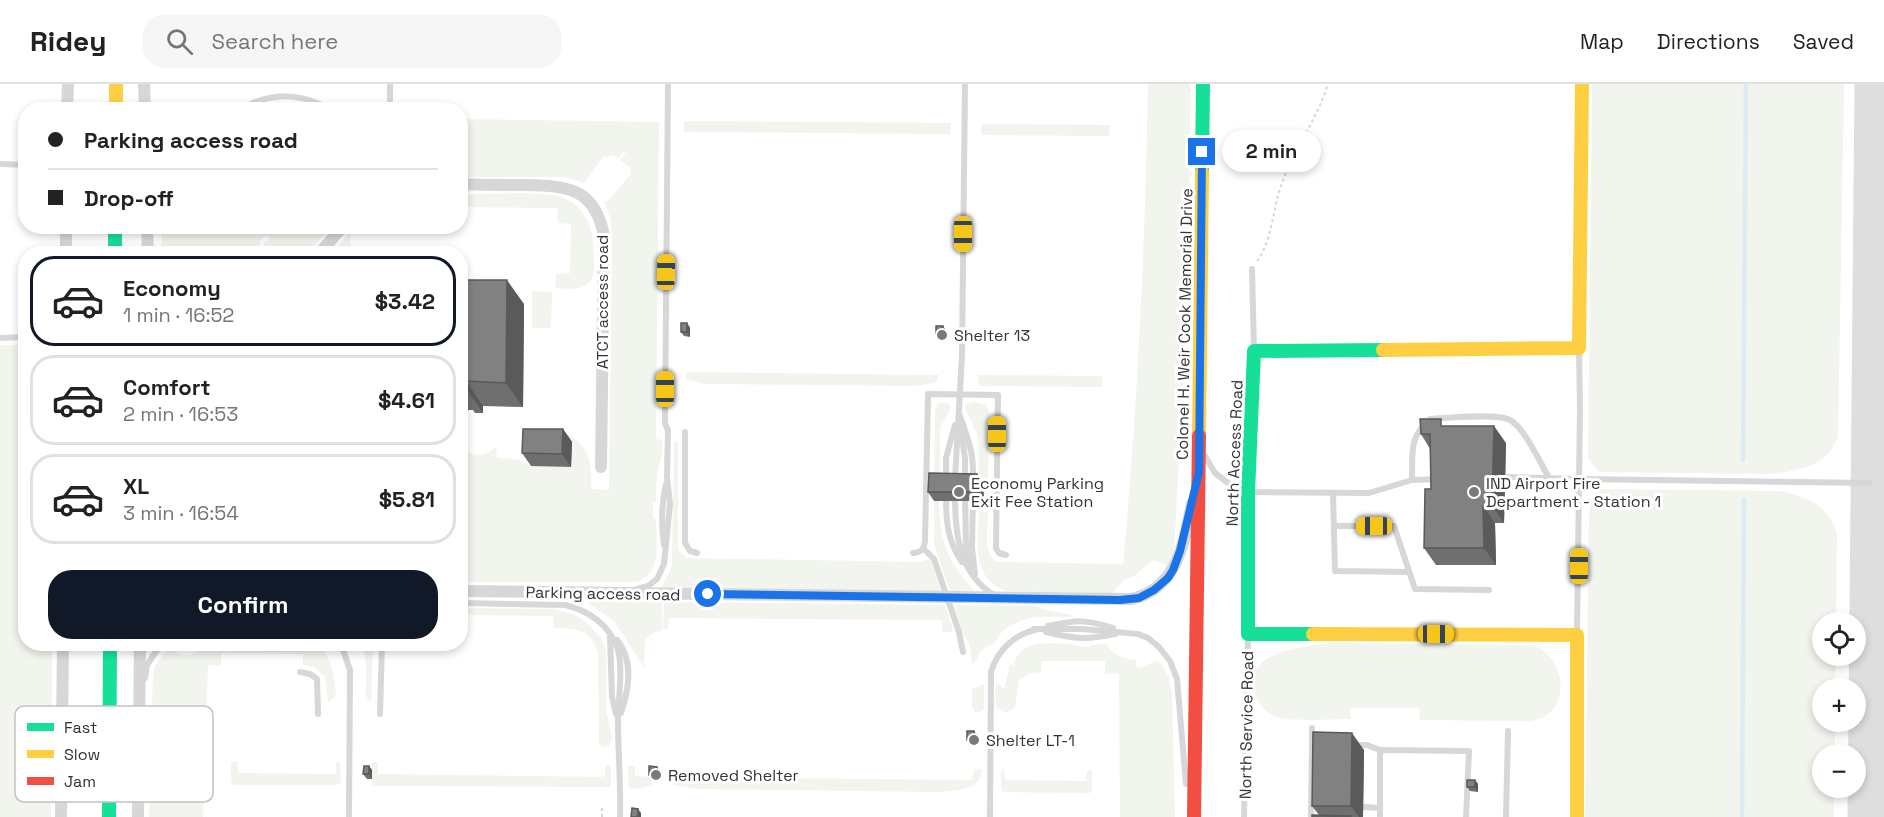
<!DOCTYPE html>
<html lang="en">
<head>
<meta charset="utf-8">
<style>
  body { margin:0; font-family:"Space Grotesk",sans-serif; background:#f6f6f6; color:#222; height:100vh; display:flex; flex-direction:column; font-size:22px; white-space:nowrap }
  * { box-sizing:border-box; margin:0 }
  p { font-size:20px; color:#767676 }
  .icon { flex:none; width:33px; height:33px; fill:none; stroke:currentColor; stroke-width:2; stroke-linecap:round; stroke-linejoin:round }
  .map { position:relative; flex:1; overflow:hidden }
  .drawer { position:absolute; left:18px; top:162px; width:450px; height:405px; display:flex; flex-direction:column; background:#fff; border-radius:24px; box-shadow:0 3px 9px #0003 }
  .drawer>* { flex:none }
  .guide { position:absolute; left:18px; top:18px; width:450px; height:132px; border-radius:24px; box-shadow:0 3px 9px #0003; display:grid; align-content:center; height:132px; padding:0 30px; background:#fff }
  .controls { position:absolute; left:1812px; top:528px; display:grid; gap:12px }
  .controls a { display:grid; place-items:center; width:54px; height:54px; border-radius:50%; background:#fff; box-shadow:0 3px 9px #0003; font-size:30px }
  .end { position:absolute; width:27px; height:27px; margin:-14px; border:8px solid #1a73e8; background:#fff; box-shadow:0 0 0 3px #fff }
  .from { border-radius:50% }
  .bubble { position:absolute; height:42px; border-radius:21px; background:#fff; box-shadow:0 3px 9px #0003; font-size:20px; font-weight:700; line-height:42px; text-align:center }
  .car { position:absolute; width:18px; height:36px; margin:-18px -9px; border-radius:8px; box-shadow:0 0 4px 2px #0007; background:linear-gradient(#f5c518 24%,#345 0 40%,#f5c518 0 76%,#345 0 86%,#f5c518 0) }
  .guide b { display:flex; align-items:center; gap:21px; height:57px; font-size:22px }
  .guide b+b { border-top:2px solid #e0e0e0 }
  .guide i { width:15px; height:15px; background:#222 }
  ul { padding:10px 0 0; list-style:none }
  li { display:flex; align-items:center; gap:18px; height:90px; margin:0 12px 9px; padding:0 18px; border:3px solid #e0e0e0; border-radius:24px }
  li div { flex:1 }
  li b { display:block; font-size:22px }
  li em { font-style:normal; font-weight:700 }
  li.active { border-color:#111827 }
  li>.icon { width:54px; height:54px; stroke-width:1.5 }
  .cta { display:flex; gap:12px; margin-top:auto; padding:12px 30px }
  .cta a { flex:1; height:69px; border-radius:24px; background:#111827; color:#fff; font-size:24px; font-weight:700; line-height:69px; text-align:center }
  header { display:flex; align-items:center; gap:36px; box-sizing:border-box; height:84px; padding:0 30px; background:#fff; border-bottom:2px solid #e0e0e0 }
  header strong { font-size:28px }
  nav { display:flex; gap:33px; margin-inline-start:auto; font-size:21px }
  .search { width:420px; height:54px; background:#f6f6f6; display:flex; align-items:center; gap:15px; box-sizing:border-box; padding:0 21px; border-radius:24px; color:#767676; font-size:22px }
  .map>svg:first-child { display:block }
  .green { fill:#f1f5ed }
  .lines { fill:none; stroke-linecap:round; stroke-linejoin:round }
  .stream { stroke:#ddebf3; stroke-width:4.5 }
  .taxiway { stroke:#dedede; stroke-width:39 }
  .path { stroke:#d6d6d6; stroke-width:2; stroke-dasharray:3 3; stroke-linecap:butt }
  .lane { stroke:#d7d7d7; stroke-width:6 }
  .street { stroke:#d7d7d7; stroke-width:12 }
  .fast { stroke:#16e098; stroke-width:14 }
  .slow { stroke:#ffcf43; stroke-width:14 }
  .jam { stroke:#f24e42; stroke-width:14 }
  .wall { fill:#6f6f6f }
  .shaded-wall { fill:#5a5a5a }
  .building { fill:#818181; stroke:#5a5a5a; stroke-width:1.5 }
  .route { stroke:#1a73e8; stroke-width:8 }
  .poi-dot { fill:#7a7a7a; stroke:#fff; stroke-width:2 }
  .labels { text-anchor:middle; stroke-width:6; stroke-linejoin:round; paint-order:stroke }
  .street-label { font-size:16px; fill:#333; stroke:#fff }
  .poi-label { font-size:16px; fill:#333; stroke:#fff; text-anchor:start }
  .key { fill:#fff; stroke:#c2c2c2; stroke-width:1.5 }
  .key-label { font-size:16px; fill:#333 }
</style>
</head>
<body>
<header>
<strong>Ridey</strong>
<div class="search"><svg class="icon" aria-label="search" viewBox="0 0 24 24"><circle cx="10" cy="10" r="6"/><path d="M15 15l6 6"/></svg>Search here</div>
<nav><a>Map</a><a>Directions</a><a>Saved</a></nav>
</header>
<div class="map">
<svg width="1884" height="733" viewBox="0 0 1884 733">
  <rect width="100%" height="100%" fill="#fff"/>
  <g class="green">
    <path d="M1148 0H1190L1189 155 1185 261 1174 468 1167 482 1156 477H1152L1134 492 1124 496 1112 509 1006 507C971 495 978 457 979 428H988C988 444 982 469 997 478L1123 480C1138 320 1145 160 1148 0Z"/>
    <path d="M1592 0H1844L1838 353C1835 357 1834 362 1831 366 1820 383 1792 387 1774 390L1599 388 1588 374Z"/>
    <path d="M461 35 659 38 656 355 662 356C665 369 658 381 657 394 656 402 656 410 656 418L653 419V435H656C656 458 663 488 637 498H461L460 361C470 373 485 375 496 362L497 374 517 375 531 382 571 383 572 359 568 358V351C591 363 592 382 591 405L609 406 612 151 611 136 604 117H608L631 90 630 83 620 76 626 68H623L618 75 613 71 603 73 585 97V99L564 93H461Z"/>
    <path d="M684 37 951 39 950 50 684 48Z"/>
    <path d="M981 40 1110 41 1109 52 981 51Z"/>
    <path d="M472 110C494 110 546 107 564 114 590 126 594 150 594 176 594 185 595 195 586 201 578 207 565 204 555 204L556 190 570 189 571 140 558 139 557 124 461 123V126V115Z"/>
    <path d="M356 142 368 143 362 148H350L351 169H331L333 167 339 169 336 164Z"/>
    <path d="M162 143V142L332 143 317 159 303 169H264V159L269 156 268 152 266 151C259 155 259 163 260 169H161Z"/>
    <path d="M532 207 552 208 551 244H532Z"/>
    <path d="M0 261H25L26 560H52L51 733H0Z"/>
    <path d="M686 288 939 291 936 299 913 302 707 300 687 296Z"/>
    <path d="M978 291 1102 292V303L979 302Z"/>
    <path d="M975 318 986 321 989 327 988 400 979 398 978 352 965 323 966 320Z"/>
    <path d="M939 319H948L951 324 941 342 940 350V398L934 397 935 326Z"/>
    <path d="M676 356 678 359V461L679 467 687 474 919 478 928 476 931 477 941 508 664 505 662 503 672 482 674 359Z"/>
    <path d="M1602 405 1780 407C1808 413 1829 421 1837 451L1836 538H1822V572H1836L1835 604H1822V638H1835V670H1822V704H1834V733H1585L1589 434C1590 422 1591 412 1602 405Z"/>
    <path d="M939 416C939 456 947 477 974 506L973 508H950L934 460V417Z"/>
    <path d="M589 517 662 518V546L653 549 645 556 644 583 614 537 588 519Z"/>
    <path d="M664 518 945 521 953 545 951 548H942V536L669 534 668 545H663Z"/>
    <path d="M954 521 1038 522 1042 525 1072 531 1073 533C1049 533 1022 529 1002 548 999 551 997 556 994 559 990 562 985 562 982 566 977 571 978 577 972 581L970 561 963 550Z"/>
    <path d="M461 524 554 525 575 531 586 538 602 555 606 567V626L612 654 610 661 602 664 599 659 598 569C590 544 577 545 554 544L553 532 461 531Z"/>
    <path d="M1331 559 1533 561C1569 575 1572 633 1529 637L1420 636 1419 624H1350L1351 635C1333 635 1292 638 1277 633 1267 630 1258 620 1255 610 1241 566 1304 563 1331 559Z"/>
    <path d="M209 560H320C331 575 335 593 336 612L328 618 325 592 314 583 303 581V570L221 569V581H208L203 733H149L153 591 155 582 168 564C188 576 191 572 209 560Z"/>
    <path d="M362 560H373L371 618 365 611C368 600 366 570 362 560Z"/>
    <path d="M1073 560 1074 562 1090 563V561L1106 560C1115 572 1122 574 1136 576V582L1139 584 1156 577 1160 578 1169 593 1172 609 1175 733H1120L1119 590H1105V577H1041V588L1030 589 1019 596 1015 624 1005 629 997 624 995 610 997 598 1004 605 1010 580 1014 582C1018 553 1052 560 1073 560Z"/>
    <path d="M984 600V624L980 628H975L972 623V605Z"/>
    <path d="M234 677 238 678V689L336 690V678L340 679 341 698 337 701H234L231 698V679Z"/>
    <path d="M372 678H378V690L601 693 605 692V683L608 680 611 683V703L372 702Z"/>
    <path d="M630 681 635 682V692L652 693V701L637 705 629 704 628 683Z"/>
    <path d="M1004 684 1005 696 1086 697 1087 687 1092 686V707L1090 709 1004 708 1001 705V687Z"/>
    <path d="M974 685H981L982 687C980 707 956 706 940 708L698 705 673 701V693L972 696Z"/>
  </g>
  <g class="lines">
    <g class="stream">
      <path d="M1743 376 1746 0"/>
      <path d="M1742 733 1744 416"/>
    </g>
    <path class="taxiway" d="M1867 733 1874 0"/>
    <g class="path">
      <path d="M1257 177C1273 155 1272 127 1281 102 1293 66 1317 36 1328 0"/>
      <path d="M602 733V721"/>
    </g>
    <g class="lane">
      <path d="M252 19C277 10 296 10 320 20"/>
      <path d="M195 26 211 21H390V0"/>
      <path d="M0 80 26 81"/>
      <path d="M1252 185 1254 266"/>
      <path d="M0 254 26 253"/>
      <path d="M960 332C969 358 974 369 973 397"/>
      <path d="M961 344 965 375V396"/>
      <path d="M685 348V459L690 467 697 469"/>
      <path d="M1205 372 1215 389 1228 399 1248 408 1369 409 1412 396 1439 395"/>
      <path d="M1506 393 1580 395 1870 399"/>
      <path d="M946 395V374L955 341"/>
      <path d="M955 395 962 271 965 0"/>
      <path d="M1412 396C1413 369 1408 354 1430 335 1447 334 1496 329 1510 336 1524 343 1541 380 1549 394"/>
      <path d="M1333 409 1335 487 1409 488"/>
      <path d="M965 410 966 464 970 483"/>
      <path d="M973 410 972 464 975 490"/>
      <path d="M946 411C946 436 947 457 962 478"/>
      <path d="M955 411C955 449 958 489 994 511"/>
      <path d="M1334 442H1394L1415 505 1489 506"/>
      <path d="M664 461C661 439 661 421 666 400"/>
      <path d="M924 465 934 475 959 548 963 568"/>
      <path d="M913 469C921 469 924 465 925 457L928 310 998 311 996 464 999 469 1006 471"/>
      <path d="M637 505 648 502 657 495 664 480 670 420 667 393 668 347 665 339 668 0"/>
      <path d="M460 519 565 521C588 526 609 541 617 563 624 583 618 615 618 636 618 669 621 701 620 733"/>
      <path d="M1048 542C1077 536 1085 535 1113 544"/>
      <path d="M1034 545H1082L1138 550 1148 554 1159 563 1170 577 1177 595 1186 700"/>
      <path d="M1046 548C1076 555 1085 556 1115 550"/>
      <path d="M1577 549 1580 324 1579 265"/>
      <path d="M610 553 612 613 616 630"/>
      <path d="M617 556C634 577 629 605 621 629"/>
      <path d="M341 560 350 586 349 733"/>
      <path d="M300 588 310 590 317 595 318 630"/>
      <path d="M145 594 147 581 161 560"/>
      <path d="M380 630 382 560"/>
      <path d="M1312 644V661"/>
      <path d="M1354 661H1367L1380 666"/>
      <path d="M1363 723 1380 724"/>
      <path d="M990 733 991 588C998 565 1015 550 1038 545"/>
      <path d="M1244 733 1248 553"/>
      <path d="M1311 733 1312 661H1320"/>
      <path d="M1380 733V666L1469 667 1466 733"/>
      <path d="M1506 733 1508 647"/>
    </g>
    <g class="street">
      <path d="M144 0 145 26"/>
      <path d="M67 26 68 0"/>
      <path d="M460 100C482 101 504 101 526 101 568 102 595 104 604 152L601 383"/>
      <path d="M147 142 148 170"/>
      <path d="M66 170V142"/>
      <path d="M319 170 343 142"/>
      <path d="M460 507 1130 515C1177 506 1184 459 1192 419"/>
      <path d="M61 733 63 560"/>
      <path d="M138 733 140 560"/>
    </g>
    <g class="fast">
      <path d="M1202 88 1203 0"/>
      <path d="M115 142V170"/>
      <path d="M1313 550H1248V408L1254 267 1383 266"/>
      <path d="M109 733 110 560"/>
    </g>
    <g class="slow">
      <path d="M116 0V26"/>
      <path d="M1383 266 1579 264 1582 0"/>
      <path d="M1199 352 1202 88"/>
      <path d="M1313 550 1577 551V733"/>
    </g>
    <path class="jam" d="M1194 733 1199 352"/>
  </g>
  <g class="wall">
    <path d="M460 193 463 196 524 220 523 323 483 322V329H475L473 326H467L460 316Z"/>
    <path d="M687 239 690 244V253L684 252 681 248Z"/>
    <path d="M946 246V255H939L936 250Z"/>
    <path d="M1445 342 1506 359 1504 439H1495L1496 481H1436L1424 464 1431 405 1430 365 1421 350Z"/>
    <path d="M563 345 572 358 571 383 531 382 522 369Z"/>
    <path d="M983 398 984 417H934L928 408Z"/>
    <path d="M977 651V660H970L967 656Z"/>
    <path d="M1364 666 1363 733H1312L1319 731 1312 722Z"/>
    <path d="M369 682 372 686V695H367L363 690Z"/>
    <path d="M660 687V696H652L649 691Z"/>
    <path d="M1475 696 1478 700V708L1470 707 1467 703Z"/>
  </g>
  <g class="shaded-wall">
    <path d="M507 196 524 220 523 323 506 299Z"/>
    <path d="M687 239 690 244V253L687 248Z"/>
    <path d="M943 242 946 246V255L942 251Z"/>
    <path d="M466 297 483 322V329L466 305Z"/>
    <path d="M1494 342 1506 359 1504 439 1492 422Z"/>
    <path d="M563 345 572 358 571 383 562 370Z"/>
    <path d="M977 390 983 398 984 417 978 408Z"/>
    <path d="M1483 422 1495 439 1496 481 1484 464Z"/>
    <path d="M974 647 977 651V660L974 656Z"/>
    <path d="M1352 649 1364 666 1363 733H1359L1351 722Z"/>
    <path d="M369 682 372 686V695L369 690Z"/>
    <path d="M657 683 660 687V696L657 692Z"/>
    <path d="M1475 696 1478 700V708L1475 703Z"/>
    <path d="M638 725 641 729V733H638Z"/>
  </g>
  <g class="building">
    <path d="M460 196H507L506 299 466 297V305H460Z"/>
    <rect x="681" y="239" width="6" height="9"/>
    <path d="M936 242H943L942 251 936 250Z"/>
    <path d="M1420 335H1441V342H1494L1492 422H1483L1484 464H1424L1425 405H1431L1430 350H1421Z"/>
    <path d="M523 345H563L562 370 522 369Z"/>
    <path d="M929 389 977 390 978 408H928Z"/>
    <rect x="967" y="647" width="7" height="9"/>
    <path d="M1313 648 1352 649 1351 722H1312Z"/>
    <path d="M364 682H369V690H363Z"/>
    <path d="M649 682 657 683V692L649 691Z"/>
    <rect x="1467" y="696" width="8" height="7"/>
    <path d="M632 724 638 725V733H631Z"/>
    <path d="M1312 731 1351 732V733H1312Z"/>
  </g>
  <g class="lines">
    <path class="route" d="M708 510 1120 516 1139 514 1154 506 1168 494 1173 486 1180 467 1199 388 1202 68"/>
  </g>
  <g class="poi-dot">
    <circle cx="942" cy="251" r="6"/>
    <circle cx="959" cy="408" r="6"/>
    <circle cx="1474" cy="408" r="6"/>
    <circle cx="974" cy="656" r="6"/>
    <circle cx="656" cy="691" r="6"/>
  </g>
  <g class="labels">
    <g class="street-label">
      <text transform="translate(602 218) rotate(-90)" y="6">ATCT access road</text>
      <text transform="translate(1184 240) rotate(-89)" y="6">Colonel H. Weir Cook Memorial Drive</text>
      <text transform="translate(1234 369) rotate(-88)" y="6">North Access Road</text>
      <text transform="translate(603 509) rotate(1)" y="6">Parking access road</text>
      <text transform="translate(1246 641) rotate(-89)" y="6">North Service Road</text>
    </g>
    <g class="poi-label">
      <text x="954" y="257">Shelter 13</text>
      <text x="971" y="405">Economy Parking<tspan x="971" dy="18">Exit Fee Station</tspan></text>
      <text x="1486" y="405">IND Airport Fire<tspan x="1486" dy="18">Department - Station 1</tspan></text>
      <text x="986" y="662">Shelter LT-1</text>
      <text x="668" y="697">Removed Shelter</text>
    </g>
  </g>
  <rect x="15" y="622" width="198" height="96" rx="9" class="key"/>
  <rect x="27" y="639" width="27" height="8" fill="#16e098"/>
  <rect x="27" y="666" width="27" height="8" fill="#ffcf43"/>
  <rect x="27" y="693" width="27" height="8" fill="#f24e42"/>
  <g class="key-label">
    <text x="64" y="649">Fast</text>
    <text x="64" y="676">Slow</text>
    <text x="64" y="703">Jam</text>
  </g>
</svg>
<div class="controls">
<a><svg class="icon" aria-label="locate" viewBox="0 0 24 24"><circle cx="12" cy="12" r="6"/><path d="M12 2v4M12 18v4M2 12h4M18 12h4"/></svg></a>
<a>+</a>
<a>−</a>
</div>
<i class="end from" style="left:708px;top:510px"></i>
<i class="end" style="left:1202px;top:68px"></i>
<div class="bubble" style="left:1222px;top:46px;width:99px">2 min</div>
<i class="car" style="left:963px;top:150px;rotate:180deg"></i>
<i class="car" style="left:666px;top:188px;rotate:1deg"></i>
<i class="car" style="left:665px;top:305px;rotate:0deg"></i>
<i class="car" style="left:997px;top:350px;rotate:0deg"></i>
<i class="car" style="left:1374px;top:442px;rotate:270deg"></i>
<i class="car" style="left:1579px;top:482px;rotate:0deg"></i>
<i class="car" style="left:1436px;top:550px;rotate:90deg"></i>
<div class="guide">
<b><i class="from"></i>Parking access road</b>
<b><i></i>Drop-off</b>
</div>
<section class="drawer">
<ul>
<li class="active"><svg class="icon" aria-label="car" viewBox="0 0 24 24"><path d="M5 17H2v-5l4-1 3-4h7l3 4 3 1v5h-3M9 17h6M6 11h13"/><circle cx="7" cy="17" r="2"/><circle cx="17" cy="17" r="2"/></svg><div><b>Economy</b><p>1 min · 16:52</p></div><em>$3.42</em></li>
<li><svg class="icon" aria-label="car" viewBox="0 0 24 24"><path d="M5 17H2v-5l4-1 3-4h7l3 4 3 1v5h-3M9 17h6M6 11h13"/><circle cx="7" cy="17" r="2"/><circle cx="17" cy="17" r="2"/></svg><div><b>Comfort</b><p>2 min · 16:53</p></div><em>$4.61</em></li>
<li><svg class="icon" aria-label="car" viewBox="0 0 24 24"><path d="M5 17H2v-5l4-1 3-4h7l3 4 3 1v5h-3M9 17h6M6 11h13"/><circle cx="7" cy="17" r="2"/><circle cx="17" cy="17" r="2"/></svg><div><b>XL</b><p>3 min · 16:54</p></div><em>$5.81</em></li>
</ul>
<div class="cta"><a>Confirm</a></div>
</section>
</div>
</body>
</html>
